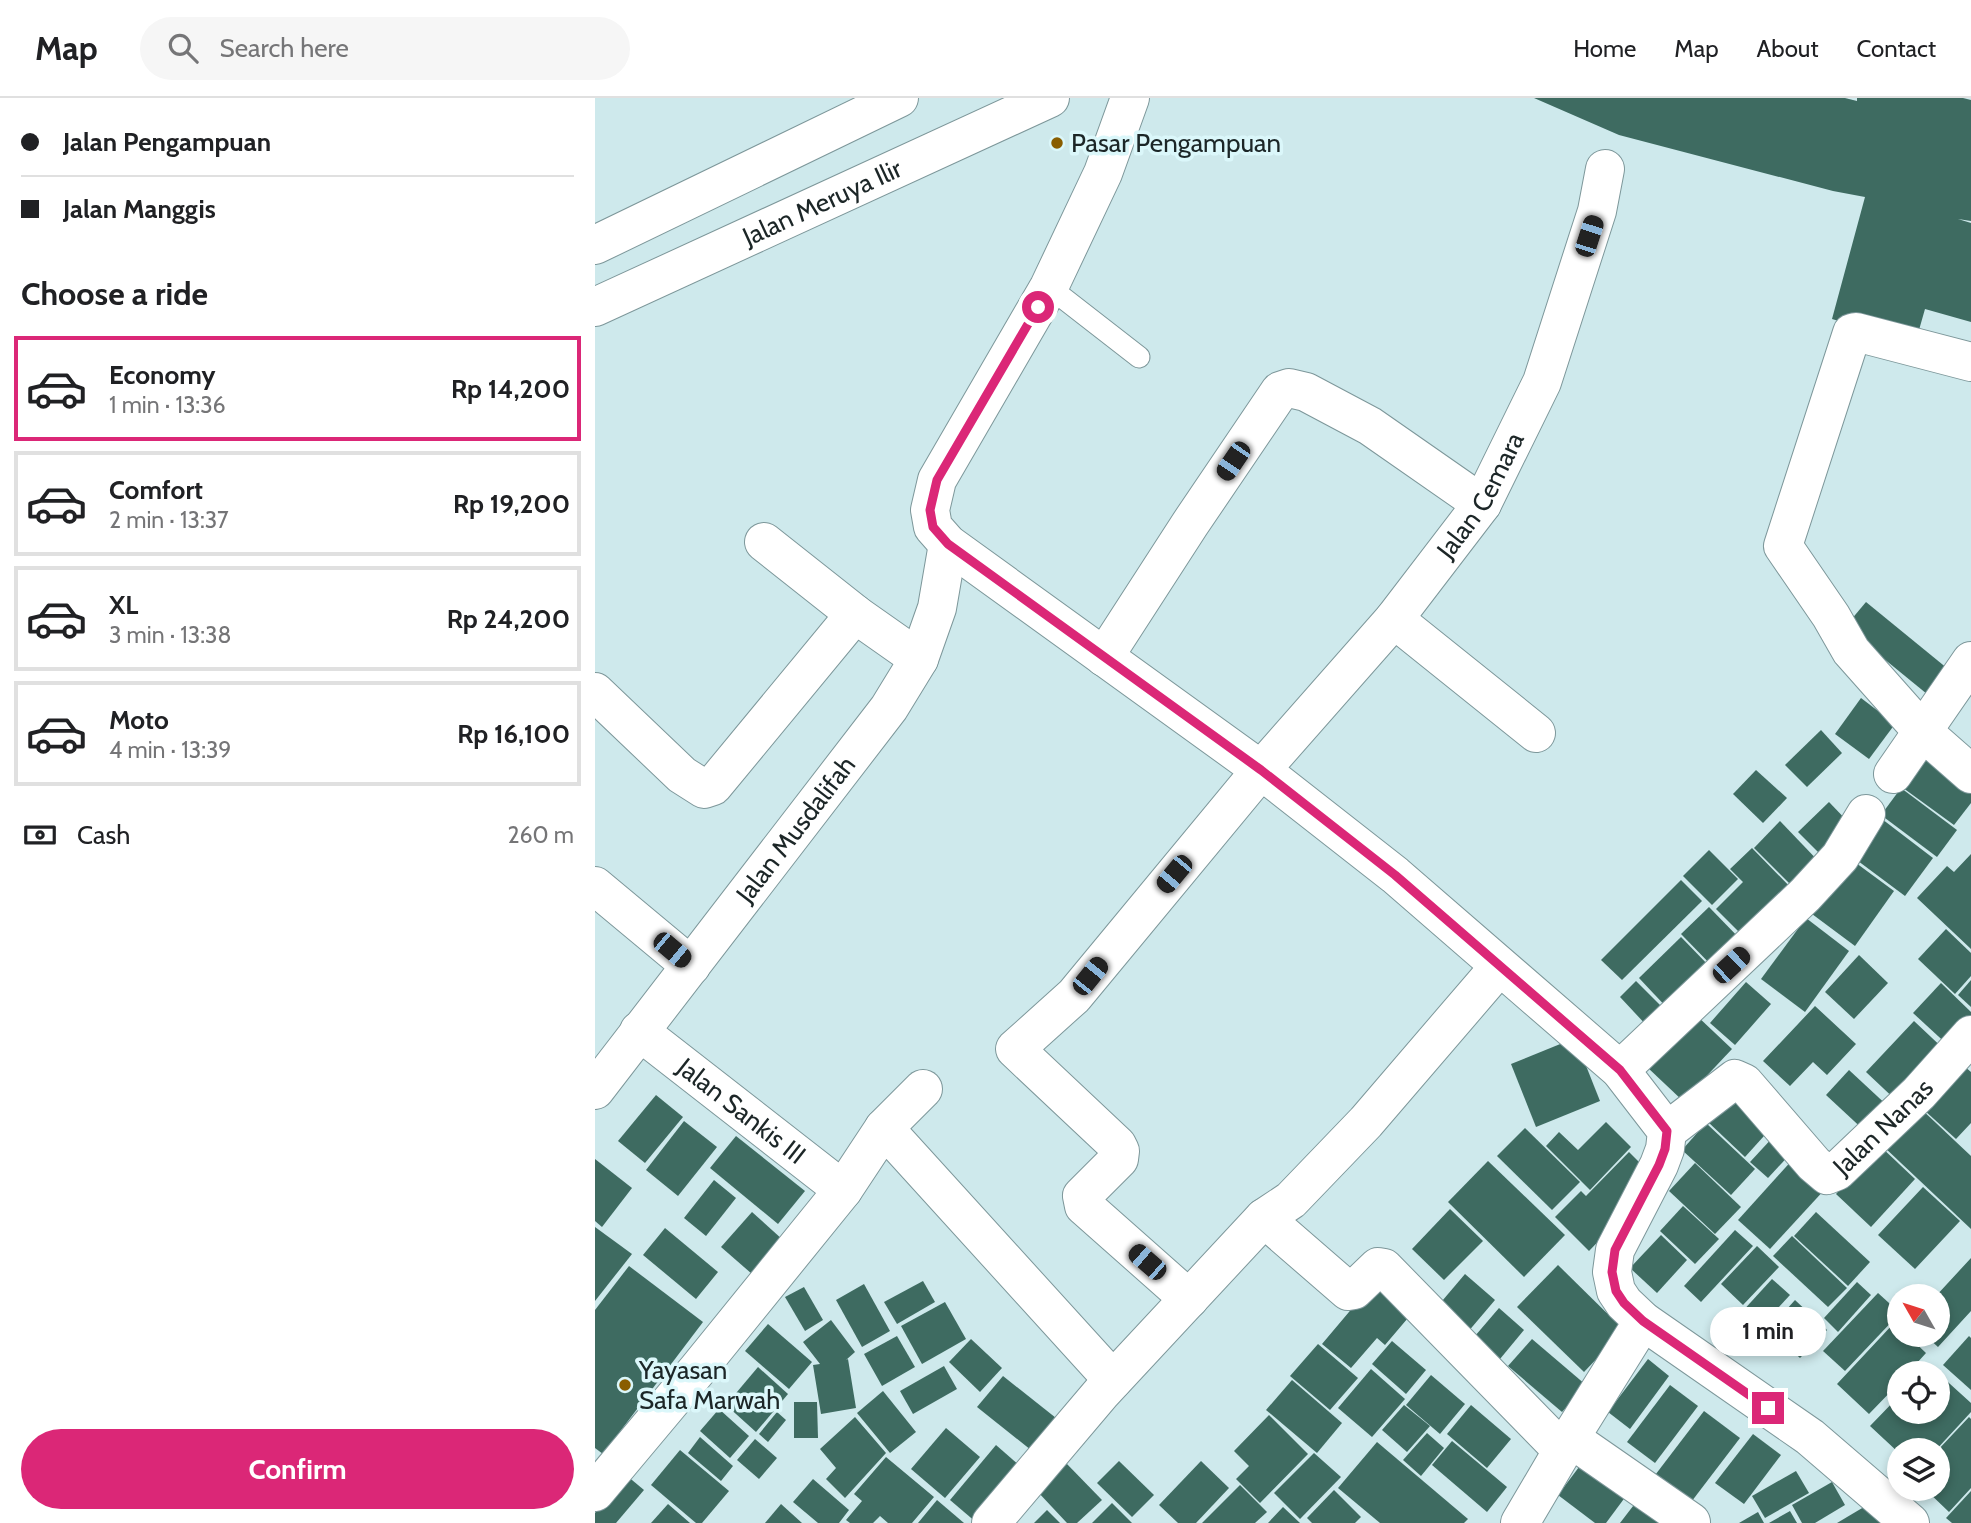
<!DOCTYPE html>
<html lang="en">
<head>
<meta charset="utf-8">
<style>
  body { margin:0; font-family:Cabin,sans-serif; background:#f6f6f6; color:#202124; height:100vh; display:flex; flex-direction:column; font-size:26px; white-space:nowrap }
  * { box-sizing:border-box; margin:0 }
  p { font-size:23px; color:#757577 }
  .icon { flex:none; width:38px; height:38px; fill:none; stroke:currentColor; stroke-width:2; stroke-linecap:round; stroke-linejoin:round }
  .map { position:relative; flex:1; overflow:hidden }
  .panel { display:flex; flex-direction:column; background:#fff; width:595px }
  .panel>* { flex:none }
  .top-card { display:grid; align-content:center; height:154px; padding:0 21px; background:#fff }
  .needle { width:46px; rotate:309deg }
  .fabs { position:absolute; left:1292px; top:1186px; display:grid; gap:14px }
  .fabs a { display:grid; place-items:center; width:63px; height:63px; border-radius:50%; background:#fff; box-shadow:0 4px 10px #0003; font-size:35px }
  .end { position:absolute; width:32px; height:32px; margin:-16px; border:9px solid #db2777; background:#fff; box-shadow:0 0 0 4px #fff }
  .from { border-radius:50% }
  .bubble { position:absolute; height:49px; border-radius:24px; background:#fff; box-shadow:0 4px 10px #0003; font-size:23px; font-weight:800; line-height:49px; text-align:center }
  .car { position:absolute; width:21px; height:42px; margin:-21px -10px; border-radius:9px; box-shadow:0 0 5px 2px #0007; background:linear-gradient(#222 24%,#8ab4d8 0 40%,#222 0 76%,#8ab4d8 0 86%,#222 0) }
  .top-card b { display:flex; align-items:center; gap:24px; height:66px; font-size:26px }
  .top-card b+b { border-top:2px solid #e0e0e0 }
  .top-card i { width:18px; height:18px; background:#202124 }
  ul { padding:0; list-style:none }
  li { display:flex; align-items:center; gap:21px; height:105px; margin:0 14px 10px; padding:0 7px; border:4px solid #e0e0e0; border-radius:0px }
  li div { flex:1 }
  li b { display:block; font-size:26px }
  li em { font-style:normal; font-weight:800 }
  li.active { border-color:#db2777 }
  li>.icon { width:63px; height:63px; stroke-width:1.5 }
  h2 { padding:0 21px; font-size:32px; line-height:84px }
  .pay { display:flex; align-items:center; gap:18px; height:77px; padding:0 21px; font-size:26px }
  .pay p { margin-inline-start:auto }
  .button { display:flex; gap:14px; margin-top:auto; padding:14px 21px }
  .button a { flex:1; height:80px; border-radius:42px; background:#db2777; color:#fff; font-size:28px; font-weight:800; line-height:80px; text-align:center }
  header { display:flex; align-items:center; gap:42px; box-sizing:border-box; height:98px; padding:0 35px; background:#fff; border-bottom:2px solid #e0e0e0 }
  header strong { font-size:33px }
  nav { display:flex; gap:38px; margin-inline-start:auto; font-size:24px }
  .search { width:490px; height:63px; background:#f6f6f6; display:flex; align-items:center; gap:18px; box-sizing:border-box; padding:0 24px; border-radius:38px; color:#757577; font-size:26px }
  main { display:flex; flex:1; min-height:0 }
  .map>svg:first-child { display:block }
  .building { fill:#3e6b61 }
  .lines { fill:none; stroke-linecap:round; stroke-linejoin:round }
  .service-casing { stroke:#7d979a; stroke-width:23 }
  .minor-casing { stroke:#7d979a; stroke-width:40 }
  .primary-casing { stroke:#7d979a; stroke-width:40 }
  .service { stroke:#fff; stroke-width:21 }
  .minor { stroke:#fff; stroke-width:38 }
  .primary { stroke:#fff; stroke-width:38 }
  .route { stroke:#db2777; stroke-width:9 }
  .poi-dot { fill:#895d00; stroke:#dbf7fa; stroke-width:2.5 }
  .labels { text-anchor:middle; stroke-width:7; stroke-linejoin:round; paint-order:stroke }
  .poi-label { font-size:26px; fill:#1c2627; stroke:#dbf7fa; text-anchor:start }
  .street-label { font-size:26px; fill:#1c2627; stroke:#dbf7fa }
</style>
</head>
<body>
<header>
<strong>Map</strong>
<div class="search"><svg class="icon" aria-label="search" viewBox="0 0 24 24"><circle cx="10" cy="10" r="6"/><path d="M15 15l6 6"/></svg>Search here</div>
<nav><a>Home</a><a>Map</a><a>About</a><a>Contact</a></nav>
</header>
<main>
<section class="panel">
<div class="top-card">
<b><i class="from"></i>Jalan Pengampuan</b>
<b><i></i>Jalan Manggis</b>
</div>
<h2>Choose a ride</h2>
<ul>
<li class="active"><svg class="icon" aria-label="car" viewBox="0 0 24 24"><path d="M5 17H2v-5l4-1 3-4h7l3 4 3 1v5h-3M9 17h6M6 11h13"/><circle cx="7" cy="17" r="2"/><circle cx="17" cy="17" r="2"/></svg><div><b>Economy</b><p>1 min · 13:36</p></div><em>Rp 14,200</em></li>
<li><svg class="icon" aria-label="car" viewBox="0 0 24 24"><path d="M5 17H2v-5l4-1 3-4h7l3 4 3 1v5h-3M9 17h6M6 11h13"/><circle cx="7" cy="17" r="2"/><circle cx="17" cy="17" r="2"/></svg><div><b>Comfort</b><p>2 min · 13:37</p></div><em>Rp 19,200</em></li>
<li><svg class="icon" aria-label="car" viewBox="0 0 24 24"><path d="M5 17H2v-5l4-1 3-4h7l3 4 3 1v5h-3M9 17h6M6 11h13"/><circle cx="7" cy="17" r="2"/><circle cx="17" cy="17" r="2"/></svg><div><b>XL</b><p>3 min · 13:38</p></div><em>Rp 24,200</em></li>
<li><svg class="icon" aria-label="car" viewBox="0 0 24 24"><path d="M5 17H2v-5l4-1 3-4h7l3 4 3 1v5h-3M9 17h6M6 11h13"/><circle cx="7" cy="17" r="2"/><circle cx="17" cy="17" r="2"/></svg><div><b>Moto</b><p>4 min · 13:39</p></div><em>Rp 16,100</em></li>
</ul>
<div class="pay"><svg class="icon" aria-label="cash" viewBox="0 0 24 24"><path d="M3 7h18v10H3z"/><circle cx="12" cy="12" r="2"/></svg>Cash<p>260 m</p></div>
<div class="button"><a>Confirm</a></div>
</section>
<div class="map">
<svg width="1376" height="1425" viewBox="0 0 1376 1425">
  <rect width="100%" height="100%" fill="#cee9ec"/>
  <g class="building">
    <path d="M939 0H1250L1262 3V0H1368L1376 2V123L1363 121 1376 125V224L1330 211 1320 246 1237 221 1270 99 1238 93 1024 37Z"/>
    <path d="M1271 504 1353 571 1332 596 1250 529Z"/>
    <path d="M1266 600 1300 626 1274 661 1240 636Z"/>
    <path d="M1226 632 1247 655 1212 689 1190 667Z"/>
    <path d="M1329 653 1376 688V705L1359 727 1304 687Z"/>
    <path d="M1161 672 1192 700 1168 725 1138 696Z"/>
    <path d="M1306 690 1362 732 1342 759 1286 717Z"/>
    <path d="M1234 704 1257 728 1227 758 1203 734Z"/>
    <path d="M1283 718 1338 760 1310 798 1255 757Z"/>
    <path d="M1185 723 1229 769 1204 795 1159 750Z"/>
    <path d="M1157 750 1200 794 1151 841 1121 811 1148 784 1135 771Z"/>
    <path d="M1114 752 1143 781 1117 807 1088 778Z"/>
    <path d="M1376 756V851L1322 800 1352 768 1359 774Z"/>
    <path d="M1257 762 1299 793 1260 848 1217 816Z"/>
    <path d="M1086 782 1107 803 1027 882 1006 862Z"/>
    <path d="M1114 809 1149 845 1121 872 1086 836Z"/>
    <path d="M1211 820 1254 853 1210 914 1166 881Z"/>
    <path d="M1351 831 1376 855V878L1360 896 1323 861Z"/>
    <path d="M1086 839 1117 871 1075 913 1044 880Z"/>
    <path d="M1264 857 1293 885 1259 921 1230 894Z"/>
    <path d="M1376 882V909L1363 897Z"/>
    <path d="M1041 883 1071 913 1054 930 1025 899Z"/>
    <path d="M1151 884 1176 906 1140 947 1115 925Z"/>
    <path d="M1346 885 1376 914V928L1356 950 1318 915Z"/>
    <path d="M1220 908 1261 946 1232 977 1218 964 1195 988 1168 963Z"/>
    <path d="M1101 917 1137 951 1088 1003 1052 969Z"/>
    <path d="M1319 923 1353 955 1305 1006 1271 974Z"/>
    <path d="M980 940 1005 1003 941 1029 916 966Z"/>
    <path d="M1369 968 1376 974V1025L1361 1041 1329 1012Z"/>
    <path d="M1254 972 1296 1011 1273 1036 1231 997Z"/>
    <path d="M1140 993 1178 1028 1150 1059 1112 1023Z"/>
    <path d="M61 997 88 1019 50 1065 23 1043Z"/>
    <path d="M1324 1009 1376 1058V1131L1288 1048Z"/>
    <path d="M89 1023 122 1049 83 1098 51 1072Z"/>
    <path d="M1011 1024 1036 1049 995 1092 951 1048 964 1034 983 1052Z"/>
    <path d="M1111 1025 1160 1071 1136 1097 1087 1052Z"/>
    <path d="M930 1030 985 1084 957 1112 902 1058Z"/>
    <path d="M1180 1037 1198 1053 1173 1080 1155 1064Z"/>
    <path d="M141 1038 210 1093 183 1126 115 1070Z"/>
    <path d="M1285 1048 1320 1081 1276 1129 1241 1096Z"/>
    <path d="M1034 1054 1058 1078 1020 1126 994 1153 960 1119 986 1093 991 1098Z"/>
    <path d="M1200 1059 1232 1089 1175 1151 1143 1122Z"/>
    <path d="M0 1061 37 1090 7 1129 0 1123Z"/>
    <path d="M893 1063 970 1137 929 1179 853 1104Z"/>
    <path d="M1100 1065 1146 1109 1120 1136 1074 1093Z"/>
    <path d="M119 1082 141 1100 111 1138 89 1120Z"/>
    <path d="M1328 1089 1365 1123 1320 1171 1283 1137Z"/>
    <path d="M1088 1108 1124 1141 1100 1166 1065 1133Z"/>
    <path d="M855 1111 888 1143 849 1182 817 1151Z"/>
    <path d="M157 1114 188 1142 157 1176 126 1149Z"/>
    <path d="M1221 1114 1275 1164 1253 1188 1199 1138Z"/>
    <path d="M0 1129 37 1156 0 1203Z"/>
    <path d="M70 1130 123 1174 101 1201 48 1157Z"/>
    <path d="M1140 1132 1158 1148 1106 1204 1089 1188Z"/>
    <path d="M1066 1137 1092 1162 1062 1195 1035 1170Z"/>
    <path d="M1197 1138 1252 1190 1233 1209 1178 1158Z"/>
    <path d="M1162 1148 1184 1169 1148 1207 1126 1186Z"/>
    <path d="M1376 1160V1213L1343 1249 1330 1237H1342V1199H1340Z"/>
    <path d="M963 1167 1029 1232 989 1274 922 1209Z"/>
    <path d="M34 1168 108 1224 8 1356 0 1350V1212Z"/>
    <path d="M786 1176 824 1207 790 1247 782 1240 756 1270 727 1246Z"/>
    <path d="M870 1176 900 1202 872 1235 842 1209Z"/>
    <path d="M1177 1181 1195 1197 1141 1255 1124 1239Z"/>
    <path d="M328 1183 340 1204 302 1226 289 1204Z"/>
    <path d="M1262 1184 1276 1197 1243 1234 1229 1220Z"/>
    <path d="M269 1186 295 1233 267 1249 241 1202Z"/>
    <path d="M209 1189 228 1222 210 1233 190 1199Z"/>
    <path d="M1283 1195 1304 1214V1216L1250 1273 1228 1253Z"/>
    <path d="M1200 1202 1232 1232 1205 1260 1174 1231Z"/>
    <path d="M350 1204 371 1241 327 1266 306 1228Z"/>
    <path d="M904 1210 929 1232 900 1267 874 1245Z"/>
    <path d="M236 1222 260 1254 251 1262 253 1261 261 1310 226 1316 218 1267 225 1266 208 1244Z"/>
    <path d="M1299 1225 1304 1230V1237H1312L1331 1255 1312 1276H1304V1285L1274 1316 1242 1286Z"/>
    <path d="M173 1226 217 1264 194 1291 150 1253Z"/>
    <path d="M302 1238 320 1269 287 1288 269 1256Z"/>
    <path d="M1374 1238 1376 1240V1292L1348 1267Z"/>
    <path d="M376 1241 407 1270 385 1294 354 1264Z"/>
    <path d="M937 1241 991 1287 967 1314 913 1268Z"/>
    <path d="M797 1243 831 1272 811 1296 777 1266Z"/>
    <path d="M723 1246 763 1280 735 1312 695 1278Z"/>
    <path d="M1053 1261 1074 1278 1035 1331 1013 1314Z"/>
    <path d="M1333 1266 1376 1305V1314L1340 1353H1304V1355L1275 1328 1304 1298V1314H1342V1276H1324Z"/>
    <path d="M349 1268 362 1291 318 1316 305 1293Z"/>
    <path d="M163 1269 193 1296 161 1334 131 1307Z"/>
    <path d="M776 1271 810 1301 777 1339 743 1310Z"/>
    <path d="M836 1277 870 1306 845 1336 811 1307Z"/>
    <path d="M408 1278 461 1320 436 1352 382 1309Z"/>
    <path d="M697 1282 747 1325 722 1355 671 1312Z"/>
    <path d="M1075 1287 1103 1308 1060 1365 1032 1344Z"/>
    <path d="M288 1293 321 1334 295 1355 262 1315Z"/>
    <path d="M199 1304H222L223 1340H199Z"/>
    <path d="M809 1307 835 1328 812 1354 787 1332Z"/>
    <path d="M876 1307 916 1341 892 1370 852 1336Z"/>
    <path d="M124 1311 154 1338 135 1360 105 1333Z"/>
    <path d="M1109 1313 1145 1340 1087 1416 1051 1389Z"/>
    <path d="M182 1314 191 1322 173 1344 164 1336Z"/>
    <path d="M674 1317 713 1356 665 1405 641 1381 654 1368 639 1353Z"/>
    <path d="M260 1319 291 1355 250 1400 231 1381 241 1370 225 1351Z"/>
    <path d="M1374 1319 1376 1321V1390L1354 1414 1330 1391H1342V1353Z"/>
    <path d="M351 1330 385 1359 350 1400 316 1371Z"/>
    <path d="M832 1335 849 1350 826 1378 808 1362Z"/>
    <path d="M1158 1336 1186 1357 1149 1406 1120 1385Z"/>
    <path d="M105 1339 138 1368 126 1383 93 1355Z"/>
    <path d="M160 1341 182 1360 164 1381 142 1362Z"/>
    <path d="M857 1343 912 1389 892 1414 837 1367Z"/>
    <path d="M782 1344 873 1421 869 1425H785L743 1390Z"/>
    <path d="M401 1347 434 1376 382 1425 355 1402Z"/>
    <path d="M85 1352 134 1393 107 1425H101L56 1387Z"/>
    <path d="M719 1355 746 1379 705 1421 679 1395Z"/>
    <path d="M993 1357 1037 1390 1011 1425H1000L963 1397Z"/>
    <path d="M291 1359 339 1399 317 1425H293L285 1418 278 1425H255L251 1422 267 1403 259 1396Z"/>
    <path d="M524 1363 559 1397 537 1419 502 1385Z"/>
    <path d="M606 1363 634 1390 601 1425H583L564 1407Z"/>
    <path d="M471 1365 507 1402 482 1425H472L442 1393Z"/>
    <path d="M1201 1373 1214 1395 1170 1420 1157 1398Z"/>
    <path d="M31 1377 49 1392 21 1425H0V1415Z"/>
    <path d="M218 1381 254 1412 244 1425H223L198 1404Z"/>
    <path d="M1237 1384 1250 1407 1220 1425H1207L1197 1407Z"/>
    <path d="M645 1387 672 1414 660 1425H607Z"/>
    <path d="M739 1392 766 1419 760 1425H717L712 1420Z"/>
    <path d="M1376 1393V1425H1357L1351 1420Z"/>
    <path d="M1045 1399 1080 1425H1025Z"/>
    <path d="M342 1402 369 1425H323Z"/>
    <path d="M1279 1403 1291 1425H1242Z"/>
    <path d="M517 1405 537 1425H497Z"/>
    <path d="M73 1406 95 1425H56Z"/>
    <path d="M186 1406 207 1425H170Z"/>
    <path d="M688 1409 705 1425H673Z"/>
    <path d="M452 1412 465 1425H439Z"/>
    <path d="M1195 1413 1202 1425H1174Z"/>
    <path d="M1163 1414 1169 1425H1144Z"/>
  </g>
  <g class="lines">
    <g class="service-casing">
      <path id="service" d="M454 189 544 259"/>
    </g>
    <g class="minor-casing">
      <g id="minor">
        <path d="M535 0 508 75 454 189 342 382 335 412 338 429 353 446 666 672 800 777 1025 972 1072 1033 1070 1051 1064 1067 1020 1152 1017 1174 1021 1193 1029 1205 1048 1223 1215 1339 1315 1425"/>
        <path d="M1376 264 1261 234 1257 235 1188 448 1236 518 1256 553 1327 633 1376 676"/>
        <path d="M169 444 260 516 324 561"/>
        <path d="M799 521 941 635"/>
        <path d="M509 559 595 426 685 293 694 290 711 294 775 328 887 406"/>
        <path d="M0 594 87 677 109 691 118 688 260 516"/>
        <path d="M1298 676 1376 563"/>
        <path d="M0 788 96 868"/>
        <path id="s1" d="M44 933 248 1092"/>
        <path d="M1025 972 1210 797 1245 759 1271 716"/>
        <path id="s2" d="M0 992 294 610 324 561 342 510 353 446"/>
        <path d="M289 1030 328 991"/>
        <path id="s3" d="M1072 1033 1140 981 1149 985 1219 1066 1232 1077 1242 1073 1324 995 1376 937"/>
        <path d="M669 1120 753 1193 759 1192 783 1169 789 1170 967 1352"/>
        <path id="s4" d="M594 1201 489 1108 487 1098 524 1061 525 1053 522 1047 420 951 479 898 666 672 799 521 887 406 947 284 1002 113 1010 71"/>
        <path d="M975 1340 1096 1424"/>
        <path d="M0 1394 103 1271 248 1092 289 1030 518 1282"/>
        <path d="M396 1425 507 1294 669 1120 696 1102 771 1024 904 869"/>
        <path d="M925 1425 975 1340 1048 1223"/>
      </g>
    </g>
    <g class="primary-casing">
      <g id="primary">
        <path d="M0 147 304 0"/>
        <path id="s5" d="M0 209 455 0"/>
      </g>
    </g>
    <use href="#service" class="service"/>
    <use href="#minor" class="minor"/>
    <use href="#primary" class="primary"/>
  </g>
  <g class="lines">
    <path class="route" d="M443 209 342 382 335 412 338 429 353 446 666 672 800 777 1025 972 1072 1033 1070 1051 1064 1067 1020 1152 1017 1174 1021 1193 1029 1205 1048 1223 1173 1310"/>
  </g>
  <g class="poi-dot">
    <circle cx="462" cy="45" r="7"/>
    <circle cx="30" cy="1287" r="7"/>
  </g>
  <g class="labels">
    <g class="poi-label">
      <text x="476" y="54">Pasar Pengampuan</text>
      <text x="44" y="1281">Yayasan<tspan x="44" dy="30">Safa Marwah</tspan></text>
    </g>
    <g class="street-label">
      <text dy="9" stroke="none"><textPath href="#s5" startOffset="250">Jalan Meruya Ilir</textPath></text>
      <text dy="9" stroke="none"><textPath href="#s4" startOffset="1083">Jalan Cemara</textPath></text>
      <text dy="9" stroke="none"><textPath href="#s2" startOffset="329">Jalan Musdalifah</textPath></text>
      <text dy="9" stroke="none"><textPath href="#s1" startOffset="130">Jalan Sankis III</textPath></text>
      <text dy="9" stroke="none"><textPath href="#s3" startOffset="294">Jalan Nanas</textPath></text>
    </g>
  </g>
</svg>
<div class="fabs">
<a><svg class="needle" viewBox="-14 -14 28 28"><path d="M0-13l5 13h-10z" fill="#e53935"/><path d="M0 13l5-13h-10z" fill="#757577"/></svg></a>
<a><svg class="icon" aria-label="locate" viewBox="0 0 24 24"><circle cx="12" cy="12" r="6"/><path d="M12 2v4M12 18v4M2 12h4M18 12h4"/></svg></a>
<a><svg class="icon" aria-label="layers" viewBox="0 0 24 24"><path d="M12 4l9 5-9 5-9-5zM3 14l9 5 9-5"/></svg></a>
</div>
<i class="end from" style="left:443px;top:209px"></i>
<i class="end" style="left:1173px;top:1310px"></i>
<div class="bubble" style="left:1115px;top:1209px;width:116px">1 min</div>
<i class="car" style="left:994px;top:138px;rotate:18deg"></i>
<i class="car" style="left:638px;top:363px;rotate:214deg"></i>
<i class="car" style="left:579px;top:776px;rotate:220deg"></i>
<i class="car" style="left:77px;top:852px;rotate:130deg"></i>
<i class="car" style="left:1136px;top:867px;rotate:47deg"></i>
<i class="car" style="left:495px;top:878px;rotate:39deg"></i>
<i class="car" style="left:552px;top:1164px;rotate:311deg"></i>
</div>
</main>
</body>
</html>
